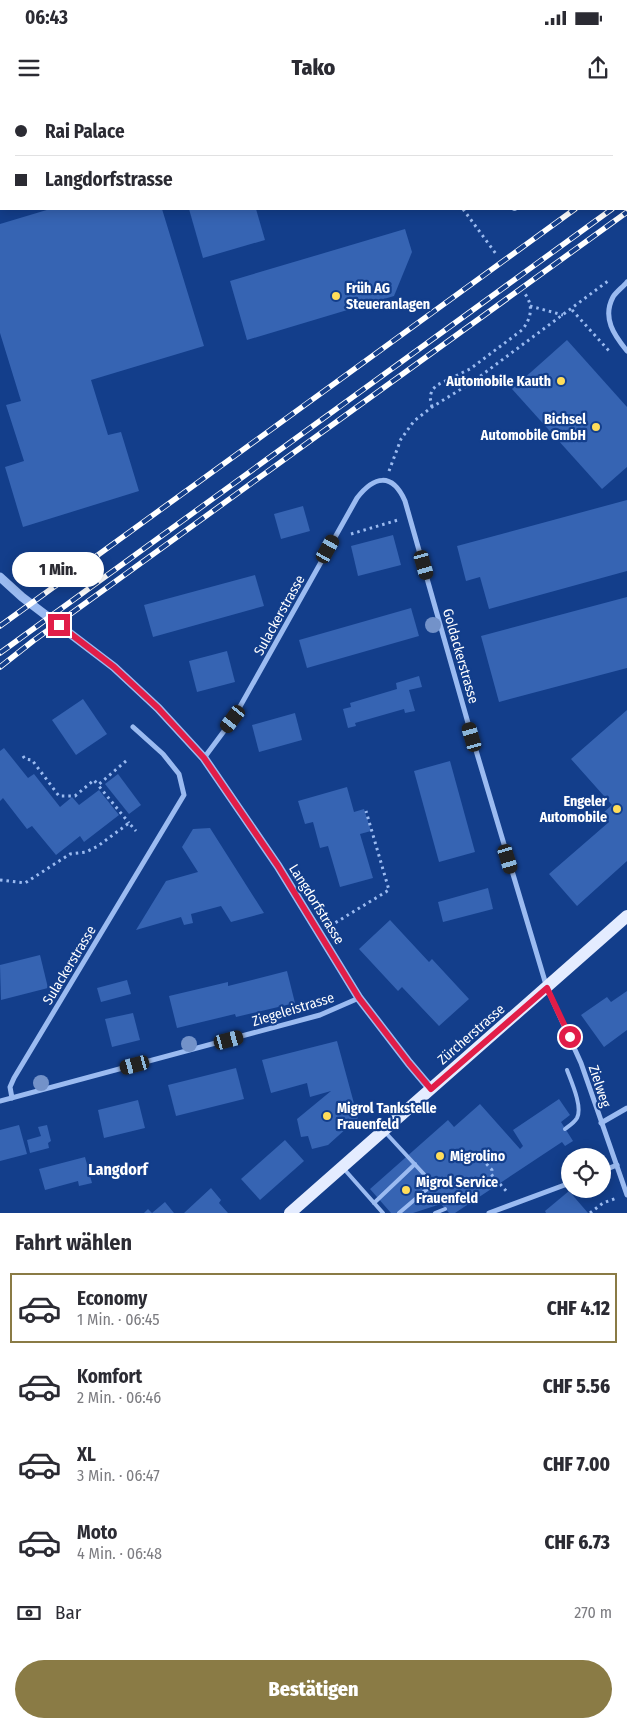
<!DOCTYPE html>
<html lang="de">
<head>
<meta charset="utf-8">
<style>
  body { margin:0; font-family:"Fira Sans Condensed",sans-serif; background:#f7f7f7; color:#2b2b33; height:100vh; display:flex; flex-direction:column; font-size:19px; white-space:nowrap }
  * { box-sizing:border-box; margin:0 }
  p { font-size:16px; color:#7c7c81 }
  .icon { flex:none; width:28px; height:28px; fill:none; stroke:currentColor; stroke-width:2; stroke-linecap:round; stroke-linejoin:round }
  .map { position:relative; height:1113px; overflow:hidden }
  .drawer { display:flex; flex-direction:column; background:#fff; flex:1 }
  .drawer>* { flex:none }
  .top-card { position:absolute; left:0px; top:0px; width:628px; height:110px; box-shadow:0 2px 12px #0003; display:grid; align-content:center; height:110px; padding:0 15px; background:#fff }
  .controls { position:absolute; left:561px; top:1048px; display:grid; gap:10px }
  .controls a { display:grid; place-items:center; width:50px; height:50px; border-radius:50%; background:#fff; box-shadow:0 2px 12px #0003; font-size:25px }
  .end { position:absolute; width:22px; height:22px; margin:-11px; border:6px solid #e11d48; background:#fff; box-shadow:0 0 0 2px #fff }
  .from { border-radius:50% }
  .bubble { position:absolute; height:35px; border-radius:18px; background:#fff; box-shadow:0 2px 12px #0003; font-size:16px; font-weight:800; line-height:35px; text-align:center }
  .car { position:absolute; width:15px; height:30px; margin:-15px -8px; border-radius:6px; box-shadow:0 0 4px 1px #0007; background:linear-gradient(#222 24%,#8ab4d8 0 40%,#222 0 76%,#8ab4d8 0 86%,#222 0) }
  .top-card b { display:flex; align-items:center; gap:18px; height:48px; font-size:19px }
  .top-card b+b { border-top:1px solid #e1e1e2 }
  .top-card i { width:12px; height:12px; background:#2b2b33 }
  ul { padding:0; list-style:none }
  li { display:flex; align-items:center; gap:15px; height:70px; margin:0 10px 8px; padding:0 5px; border:2px solid transparent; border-radius:0px }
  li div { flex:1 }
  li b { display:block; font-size:19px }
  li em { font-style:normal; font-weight:800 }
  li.selected { border-color:#8a7b45 }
  li>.icon { width:45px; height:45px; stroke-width:1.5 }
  h2 { padding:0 15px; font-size:22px; line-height:60px }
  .pay { display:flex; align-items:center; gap:12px; height:55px; padding:0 15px; font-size:19px }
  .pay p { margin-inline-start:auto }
  .cta { display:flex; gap:10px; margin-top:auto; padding:10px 15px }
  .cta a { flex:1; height:58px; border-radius:30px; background:#8a7b45; color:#fff; font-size:20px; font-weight:800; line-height:58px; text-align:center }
  .status { display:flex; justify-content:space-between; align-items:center; height:35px; padding:0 25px; background:#fff; direction:ltr }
  .status svg { height:14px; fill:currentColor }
  header { display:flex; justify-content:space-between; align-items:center; height:65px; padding:0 15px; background:#fff; font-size:22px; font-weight:800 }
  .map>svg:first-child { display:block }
  .building { fill:#3664b3 }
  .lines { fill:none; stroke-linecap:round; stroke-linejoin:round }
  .path { stroke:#9bbbf1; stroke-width:3; stroke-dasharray:2.5 4; stroke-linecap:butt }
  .service { stroke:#9bbbf1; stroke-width:4 }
  .minor { stroke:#9bbbf1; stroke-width:5 }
  .tertiary { stroke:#9bbbf1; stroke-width:9 }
  .primary { stroke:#e4ecff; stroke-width:12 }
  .rail-casing { stroke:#fff; stroke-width:5.5 }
  .rail { stroke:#133e8b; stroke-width:4; stroke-dasharray:11; stroke-linecap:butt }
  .tree { fill:#7392c9 }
  .route { stroke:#e11d48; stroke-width:6 }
  .poi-dot { fill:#ffdd5a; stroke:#133e8b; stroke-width:2 }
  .labels { text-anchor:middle; stroke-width:4.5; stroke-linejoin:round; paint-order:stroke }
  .poi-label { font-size:14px; font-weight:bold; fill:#fff; stroke:#133e8b; text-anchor:start }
  .street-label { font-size:14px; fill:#fff; stroke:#133e8b }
  .quarter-label { font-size:16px; font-weight:bold; fill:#fff; stroke:#133e8b }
</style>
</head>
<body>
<div class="status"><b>06:43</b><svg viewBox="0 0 49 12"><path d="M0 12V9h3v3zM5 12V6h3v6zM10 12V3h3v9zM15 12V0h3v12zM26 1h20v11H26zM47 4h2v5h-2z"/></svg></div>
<header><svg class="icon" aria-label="menu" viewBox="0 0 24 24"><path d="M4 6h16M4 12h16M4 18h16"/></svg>Tako<svg class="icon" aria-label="share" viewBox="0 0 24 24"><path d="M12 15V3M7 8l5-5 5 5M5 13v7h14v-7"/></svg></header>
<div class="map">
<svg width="627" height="1113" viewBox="0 0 627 1113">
  <rect width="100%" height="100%" fill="#133e8b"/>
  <g class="building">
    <path d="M50 109H162L204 246 91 280 108 335 121 332 139 391 23 427 5 367 24 361 6 305 21 301 0 233V124Z"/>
    <path d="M189 109H256L265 140 203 158Z"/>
    <path d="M405 129 412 152 394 196 247 240 230 181Z"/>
    <path d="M567 240 627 307V367L602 389 512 289Z"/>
    <path d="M627 400V471L489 509 480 477 466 481 457 446Z"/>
    <path d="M303 406 310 431 281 439 274 414Z"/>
    <path d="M393 435 401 465 358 476 351 446Z"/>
    <path d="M255 475 264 506 153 537 144 505Z"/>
    <path d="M627 497V568L499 602 481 536Z"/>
    <path d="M411 508 419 536 307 568 299 540Z"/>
    <path d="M227 551 235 582 197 592 189 561Z"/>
    <path d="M419 576 422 587 409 590 415 611 405 613 404 609 355 623 356 626 348 628 343 609 351 607 350 603 397 589 396 583Z"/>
    <path d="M83 599 107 634 76 655 52 620Z"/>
    <path d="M627 610V761L577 806 549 774 609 722 602 714 612 705 571 659Z"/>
    <path d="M295 613 302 640 259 652 252 625Z"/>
    <path d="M4 648 28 678 34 674 60 707 72 697 79 705 99 690 119 715 84 742 80 736 56 755 32 726 27 729 3 698 0 701V651Z"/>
    <path d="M450 661 475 752 439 762 414 671Z"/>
    <path d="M118 674 141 705 129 714 105 684Z"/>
    <path d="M347 687 354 712 364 709 371 731 360 734 373 778 340 787 328 746 320 748 313 722 305 724 298 701Z"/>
    <path d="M210 728 264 813 231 822 221 806 191 814 193 823 184 825 181 817 136 830 166 781 198 772 182 747 193 729Z"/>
    <path d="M488 788 493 809 443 822 438 802Z"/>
    <path d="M390 820 429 862 432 859 469 899 439 926 402 887 398 891 359 849Z"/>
    <path d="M40 855 48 888 1 900 0 865Z"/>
    <path d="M287 871 295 903 236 917 235 914 177 928 169 896 228 882V886Z"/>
    <path d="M127 880 131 894 101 902 97 888Z"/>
    <path d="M627 891V930L604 947 581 915 607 897 611 902Z"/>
    <path d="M133 913 140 940 112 947 105 919Z"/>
    <path d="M337 941 358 1018 328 1045 312 1049 308 1036 301 1037 297 1019 331 991 310 997 307 983 271 993 262 960Z"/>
    <path d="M236 968 244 999 176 1016 168 985Z"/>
    <path d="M559 999 570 1015 561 1022 573 1041 565 1046 562 1042 455 1113H449L441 1104 413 1113H391L370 1089 448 1020 454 1027 480 1004 520 1049 523 1046 513 1030Z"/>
    <path d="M138 1000 145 1028 104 1038 98 1010Z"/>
    <path d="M19 1025 27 1054 0 1061V1030Z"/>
    <path d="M47 1025 51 1041 48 1043 49 1048 30 1053 27 1040 41 1036 38 1027Z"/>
    <path d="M285 1040 304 1061 260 1100 241 1079Z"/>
    <path d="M85 1057 92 1083 79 1086 78 1081 45 1090 39 1069Z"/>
    <path d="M211 1088 221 1100 219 1103 228 1113H184Z"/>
    <path d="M569 1091 588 1113H546L545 1111Z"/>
    <path d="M165 1102 174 1113H144L148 1109 152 1113Z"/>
  </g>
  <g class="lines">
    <g class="path">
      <path d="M463 109 496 154"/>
      <path d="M530 206 563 215"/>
      <path d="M572 210 610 252"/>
      <path d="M432 307 430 297 432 290 437 285 470 269 522 230C531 219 534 206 525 194"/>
      <path d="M389 371 401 339 414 321 432 307 471 283 608 181"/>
      <path d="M351 434 398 420"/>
      <path d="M23 656 25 659 32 660 59 696H75L94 680 98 685"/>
      <path d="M126 661 98 685 129 723"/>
      <path d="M0 780 25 783 70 754 86 752 98 746 129 723 136 731"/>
      <path d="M330 826 389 790 366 711"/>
      <path d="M482 1059 492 1070 491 1074 508 1093"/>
      <path d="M590 1113 603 1103 617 1098"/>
    </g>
    <g class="service">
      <path d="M442 0 443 1"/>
      <path d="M591 0 592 1"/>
      <path d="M514 109H515"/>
      <path d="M565 1029C569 1026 574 1023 577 1018 583 1007 571 981 567 970"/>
      <path d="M385 1032 433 1084 399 1113"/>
      <path d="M344 1069 383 1113"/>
      <path d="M374 1103 415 1064"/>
      <path d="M435 1113 445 1109"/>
    </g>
    <g class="minor">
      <path d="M401 0 402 1"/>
      <path d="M627 182C623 187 616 192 613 197 602 218 614 235 627 251"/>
      <path d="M204 658 233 619 357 398C374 376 392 372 405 401L472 637 547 888 581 963 627 1095"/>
      <path d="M12 998 10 987 14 978 184 695 179 674 163 654 133 627"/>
      <path d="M0 1001 320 915 359 898"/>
      <path d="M601 1023 627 1008"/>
      <path d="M602 1071 617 1065"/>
      <path d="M489 1113 570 1083"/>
    </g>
    <path class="tertiary" d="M0 477 22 497 114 567 158 608 204 658 278 766 359 898 409 963 431 989"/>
    <path class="primary" d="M290 1113 627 816"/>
    <g class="rail-casing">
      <g id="rail">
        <path d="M626 72 627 71"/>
        <path d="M626 98H627"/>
        <path d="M0 526 575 109"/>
        <path d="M0 553 612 109"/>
        <path d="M0 567 33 541 627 112"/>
      </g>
    </g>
    <use href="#rail" class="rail"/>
  </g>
  <g class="tree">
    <circle cx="433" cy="525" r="8"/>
    <circle cx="189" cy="944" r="8"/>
    <circle cx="41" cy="983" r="8"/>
  </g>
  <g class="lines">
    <path class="route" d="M59 525 114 567 158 608 204 658 278 766 359 898 409 963 431 989 547 888 570 937"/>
  </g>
  <g class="poi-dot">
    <circle cx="336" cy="196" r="5"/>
    <circle cx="561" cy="281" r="5"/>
    <circle cx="596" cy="327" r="5"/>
    <circle cx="617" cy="709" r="5"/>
    <circle cx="327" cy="1016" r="5"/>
    <circle cx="440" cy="1056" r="5"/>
    <circle cx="406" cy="1090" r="5"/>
  </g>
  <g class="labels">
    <g class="poi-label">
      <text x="346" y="193">Früh AG<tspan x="346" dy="16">Steueranlagen</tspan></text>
      <text x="551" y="286" text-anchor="end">Automobile Kauth</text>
      <text x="586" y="324" text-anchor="end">Bichsel<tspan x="586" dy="16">Automobile GmbH</tspan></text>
      <text x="607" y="706" text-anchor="end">Engeler<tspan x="607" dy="16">Automobile</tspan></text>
      <text x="337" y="1013">Migrol Tankstelle<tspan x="337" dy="16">Frauenfeld</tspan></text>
      <text x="450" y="1061">Migrolino</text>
      <text x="416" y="1087">Migrol Service<tspan x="416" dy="16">Frauenfeld</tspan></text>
    </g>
    <g class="street-label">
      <text transform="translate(279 515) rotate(-61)" y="5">Sulackerstrasse</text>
      <text transform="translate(461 556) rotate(74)" y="5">Goldackerstrasse</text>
      <text transform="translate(317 804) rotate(58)" y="5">Langdorfstrasse</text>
      <text transform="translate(69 865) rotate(-59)" y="5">Sulackerstrasse</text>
      <text transform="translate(293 909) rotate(-17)" y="5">Ziegeleistrasse</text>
      <text transform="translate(471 934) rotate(-41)" y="5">Zürcherstrasse</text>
      <text transform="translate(600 986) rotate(72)" y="5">Zielweg</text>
    </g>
    <g class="quarter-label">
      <text x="118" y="1075">Langdorf</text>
    </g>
  </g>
</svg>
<div class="controls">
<a><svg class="icon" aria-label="locate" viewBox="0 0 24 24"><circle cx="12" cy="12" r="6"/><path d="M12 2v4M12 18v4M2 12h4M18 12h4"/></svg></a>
</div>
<i class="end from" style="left:570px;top:937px"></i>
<i class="end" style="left:59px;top:525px"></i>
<div class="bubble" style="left:12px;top:452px;width:92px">1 Min.</div>
<i class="car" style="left:328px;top:449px;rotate:29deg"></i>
<i class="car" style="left:424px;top:465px;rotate:164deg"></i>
<i class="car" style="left:233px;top:619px;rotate:217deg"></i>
<i class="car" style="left:472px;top:637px;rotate:344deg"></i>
<i class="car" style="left:508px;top:759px;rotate:163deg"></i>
<i class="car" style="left:229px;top:940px;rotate:75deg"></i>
<i class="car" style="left:135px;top:965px;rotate:255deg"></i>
<div class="top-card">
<b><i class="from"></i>Rai Palace</b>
<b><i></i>Langdorfstrasse</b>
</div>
</div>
<section class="drawer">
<h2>Fahrt wählen</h2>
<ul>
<li class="selected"><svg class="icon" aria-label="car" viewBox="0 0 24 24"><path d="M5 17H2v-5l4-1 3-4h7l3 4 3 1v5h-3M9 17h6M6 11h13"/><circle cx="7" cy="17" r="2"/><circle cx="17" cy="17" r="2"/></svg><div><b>Economy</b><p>1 Min. · 06:45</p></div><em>CHF 4.12</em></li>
<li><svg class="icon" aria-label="car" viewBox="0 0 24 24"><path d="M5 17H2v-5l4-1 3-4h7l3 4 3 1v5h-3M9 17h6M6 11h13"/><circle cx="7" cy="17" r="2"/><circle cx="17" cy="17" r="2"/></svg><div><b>Komfort</b><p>2 Min. · 06:46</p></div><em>CHF 5.56</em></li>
<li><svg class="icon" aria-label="car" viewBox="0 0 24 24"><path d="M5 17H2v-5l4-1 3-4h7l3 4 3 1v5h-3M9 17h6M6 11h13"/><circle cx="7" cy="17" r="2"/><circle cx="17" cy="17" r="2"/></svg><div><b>XL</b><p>3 Min. · 06:47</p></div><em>CHF 7.00</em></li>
<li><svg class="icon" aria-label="car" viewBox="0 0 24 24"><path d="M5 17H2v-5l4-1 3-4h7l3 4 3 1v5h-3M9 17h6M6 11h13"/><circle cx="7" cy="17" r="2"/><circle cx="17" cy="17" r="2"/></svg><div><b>Moto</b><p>4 Min. · 06:48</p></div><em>CHF 6.73</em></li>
</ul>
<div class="pay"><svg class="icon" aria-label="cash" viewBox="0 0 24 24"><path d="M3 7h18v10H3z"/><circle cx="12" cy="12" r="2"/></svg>Bar<p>270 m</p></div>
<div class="cta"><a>Bestätigen</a></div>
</section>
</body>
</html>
